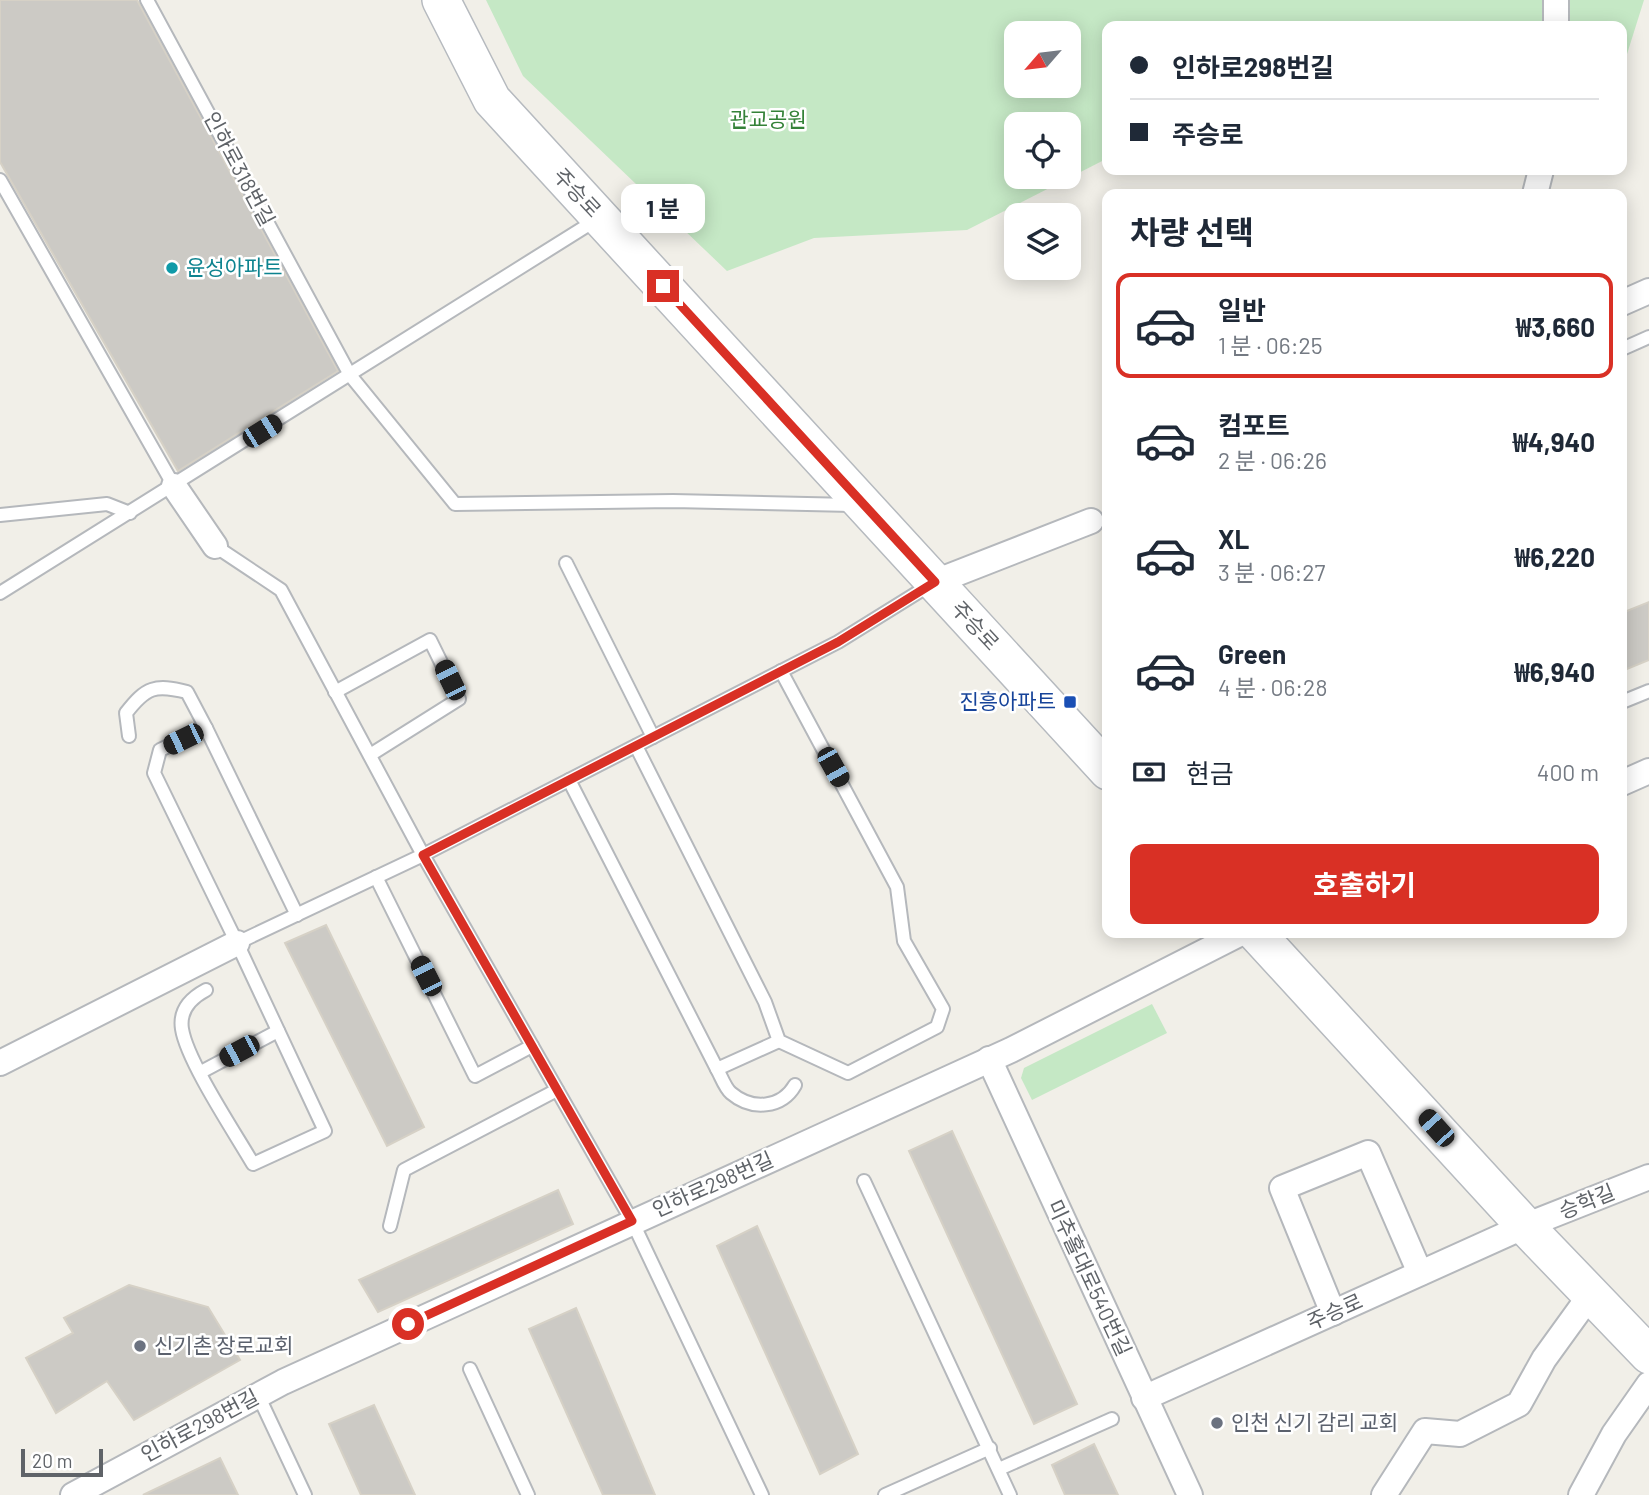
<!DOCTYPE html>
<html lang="ko">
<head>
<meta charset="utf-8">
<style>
  body { margin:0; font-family:Barlow,"Noto Sans KR",sans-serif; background:#f6f6f7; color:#1f2937; height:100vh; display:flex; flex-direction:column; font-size:26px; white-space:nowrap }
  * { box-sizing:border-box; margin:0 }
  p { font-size:23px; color:#747a83 }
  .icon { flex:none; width:38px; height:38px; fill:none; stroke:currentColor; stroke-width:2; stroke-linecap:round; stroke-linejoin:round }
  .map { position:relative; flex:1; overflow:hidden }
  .sheet { position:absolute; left:1102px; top:189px; width:525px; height:749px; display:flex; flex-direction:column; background:#fff; border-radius:14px; box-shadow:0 4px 18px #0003 }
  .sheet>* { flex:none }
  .hud { position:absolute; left:1102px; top:21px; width:525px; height:154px; border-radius:14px; box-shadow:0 4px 18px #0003; display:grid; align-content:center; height:154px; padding:0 28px; background:#fff }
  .needle { width:46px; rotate:242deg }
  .fabs { position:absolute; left:1004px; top:21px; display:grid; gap:14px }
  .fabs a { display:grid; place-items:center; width:77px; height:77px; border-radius:14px; background:#fff; box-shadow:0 4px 18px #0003; font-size:35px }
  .scale { position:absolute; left:21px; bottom:18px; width:82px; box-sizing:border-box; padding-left:7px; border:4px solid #5f6368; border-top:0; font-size:19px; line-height:24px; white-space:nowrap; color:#5f6368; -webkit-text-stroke:5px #fff; paint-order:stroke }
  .end { position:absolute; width:32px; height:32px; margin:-16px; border:9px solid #d93025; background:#fff; box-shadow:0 0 0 4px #fff }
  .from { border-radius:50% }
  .bubble { position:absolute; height:49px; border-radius:14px; background:#fff; box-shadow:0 4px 18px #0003; font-size:23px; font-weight:700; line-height:49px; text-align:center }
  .car { position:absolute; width:21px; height:42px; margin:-21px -10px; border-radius:9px; box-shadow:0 0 5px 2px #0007; background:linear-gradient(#222 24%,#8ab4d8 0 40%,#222 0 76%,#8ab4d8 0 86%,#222 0) }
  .hud b { display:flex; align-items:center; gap:24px; height:66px; font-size:26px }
  .hud b+b { border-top:2px solid #e0e1e3 }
  .hud i { width:18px; height:18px; background:#1f2937 }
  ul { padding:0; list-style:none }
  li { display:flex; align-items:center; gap:21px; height:105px; margin:0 14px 10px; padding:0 14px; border:4px solid transparent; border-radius:14px }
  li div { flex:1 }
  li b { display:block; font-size:26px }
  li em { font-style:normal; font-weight:700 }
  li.selected { border-color:#d93025 }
  li>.icon { width:63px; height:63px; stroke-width:1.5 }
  h2 { padding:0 28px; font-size:32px; line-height:84px }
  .pay { display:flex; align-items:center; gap:18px; height:77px; padding:0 28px; font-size:26px }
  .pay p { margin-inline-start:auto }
  .button { display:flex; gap:14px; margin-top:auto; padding:14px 28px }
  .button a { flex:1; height:80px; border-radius:14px; background:#d93025; color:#fff; font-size:28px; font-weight:700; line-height:80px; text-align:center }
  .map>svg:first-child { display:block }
  .green { fill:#c5e8c5; fill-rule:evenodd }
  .building { fill:#cccac5; stroke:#d6d1c6; stroke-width:2 }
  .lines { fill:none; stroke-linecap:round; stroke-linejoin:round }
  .lane-casing { stroke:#b5b8bc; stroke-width:16 }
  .street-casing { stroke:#b5b8bc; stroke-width:28 }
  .secondary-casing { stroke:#b6babf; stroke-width:40 }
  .lane { stroke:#fff; stroke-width:12 }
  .street { stroke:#fff; stroke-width:24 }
  .secondary { stroke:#fff; stroke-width:37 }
  .route { stroke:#d93025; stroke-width:9 }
  .culture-dot { fill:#0f9aa8; stroke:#fff; stroke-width:2.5 }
  .transit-dot { fill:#1a4fb4; stroke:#fff; stroke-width:2.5 }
  .worship-dot { fill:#6b7280; stroke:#fff; stroke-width:2.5 }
  .labels { text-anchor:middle; stroke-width:5; stroke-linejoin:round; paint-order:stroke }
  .park-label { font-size:21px; fill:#348238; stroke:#fff }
  .street-label { font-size:21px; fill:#5f6368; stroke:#fff }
  .culture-label { font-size:21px; fill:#0d838f; stroke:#fff; text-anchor:start }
  .transit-label { font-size:21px; fill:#164399; stroke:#fff; text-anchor:end }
  .worship-label { font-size:21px; fill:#5b616d; stroke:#fff; text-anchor:start }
</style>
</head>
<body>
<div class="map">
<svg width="1649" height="1495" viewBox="0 0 1649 1495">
  <rect width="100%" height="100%" fill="#f1efe8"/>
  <g class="green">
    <path d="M486 0H1644L1622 70V26H1108V158L967 230 814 238 727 271 523 76ZM1017 33H1069V86H1017ZM1017 124H1069V177H1017Z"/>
    <path d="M1152 1004 1167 1033 1032 1100 1021 1078 1024 1068Z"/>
  </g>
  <g class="building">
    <path d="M0 0H137L338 371 178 471 0 162Z"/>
    <path d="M1649 602V660L1622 671V613Z"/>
    <path d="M326 925 424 1127 387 1146 285 943Z"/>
    <path d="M952 1131 1077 1404 1034 1424 909 1151Z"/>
    <path d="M558 1190 573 1224 378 1312 359 1280Z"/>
    <path d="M757 1226 858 1454 820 1474 717 1246Z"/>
    <path d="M129 1285 208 1307 240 1360 134 1420 107 1381 56 1413 26 1358 73 1333 64 1318Z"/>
    <path d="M576 1308 655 1495H603L529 1329Z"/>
    <path d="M374 1405 415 1495H361L329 1424Z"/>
    <path d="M1094 1444 1118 1495H1065L1052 1465Z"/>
    <path d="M220 1458 238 1495H143Z"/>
  </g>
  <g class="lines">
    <g class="lane-casing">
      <g id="lane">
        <path d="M147 0 350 375 455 504 673 501 852 505"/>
        <path d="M0 180 174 486"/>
        <path d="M1622 349 1649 337"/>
        <path d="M0 515 107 504 130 513"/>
        <path d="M215 546 281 590 423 855 632 1221 762 1495"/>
        <path d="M566 563 653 737"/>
        <path d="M0 593 596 220"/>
        <path d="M335 692 430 640 459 699 370 755"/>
        <path d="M1622 702 1649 691"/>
        <path d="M129 736 126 713C146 687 155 684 187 692L206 728"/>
        <path d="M636 746 765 1002 779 1041 848 1073 937 1027 943 1009 904 941 897 887 781 671"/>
        <path d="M569 780 717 1069 779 1041"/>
        <path d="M376 877 475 1076 532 1046"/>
        <path d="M237 943 154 773 160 750 206 728 297 915"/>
        <path d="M206 990C191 998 179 1010 182 1029 187 1061 235 1133 253 1164L325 1131 237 943 423 855 838 642 933 583"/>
        <path d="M717 1069C721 1076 725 1088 731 1093 752 1111 782 1108 795 1085"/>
        <path d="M201 1072 278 1031"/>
        <path d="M864 1181 1010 1495"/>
        <path d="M390 1226 404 1170 557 1090"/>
        <path d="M470 1369 528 1495"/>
        <path d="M258 1395 305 1495"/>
        <path d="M999 1469 1112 1419"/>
        <path d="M885 1495 990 1448"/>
      </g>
    </g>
    <g class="street-casing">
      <g id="street">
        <path d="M1556 26V0"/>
        <path d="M1535 194 1541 170"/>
        <path d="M1622 303 1649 291"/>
        <path d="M174 486 215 546"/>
        <path d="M935 582 1091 521"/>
        <path d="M1622 783 1649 771"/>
        <path d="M989 1059 1190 1495"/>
        <path d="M0 1063 237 943"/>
        <path d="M1333 1313 1282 1188 1368 1153 1420 1273"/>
        <path d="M1144 1398 1525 1226 1649 1177"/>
        <path d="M73 1495 283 1382 1011 1050 1241 933"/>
        <path d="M1384 1495 1425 1431 1460 1434 1519 1404 1544 1359 1591 1294"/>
        <path d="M1581 1495 1614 1434 1649 1384"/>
      </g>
    </g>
    <g class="secondary-casing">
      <g id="secondary">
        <path d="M441 0 492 100 1108 771"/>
        <path d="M1256 933 1525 1226 1649 1355"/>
      </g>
    </g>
    <use href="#lane" class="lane"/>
    <use href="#street" class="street"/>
    <use href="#secondary" class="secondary"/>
  </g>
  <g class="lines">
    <path class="route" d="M408 1324 632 1221 423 855 838 642 935 582 663 286"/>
  </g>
  <circle class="culture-dot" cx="172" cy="268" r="7"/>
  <rect class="transit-dot" x="1063" y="695" width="14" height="14" rx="3.5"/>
  <g class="worship-dot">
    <circle cx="140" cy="1346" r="7"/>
    <circle cx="1217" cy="1423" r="7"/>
  </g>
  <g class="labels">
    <g class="park-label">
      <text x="768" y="127">관교공원</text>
    </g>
    <g class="street-label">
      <text transform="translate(239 169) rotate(62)" y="7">인하로318번길</text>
      <text transform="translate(577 193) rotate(47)" y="7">주승로</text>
      <text transform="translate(975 626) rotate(47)" y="7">주승로</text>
      <text transform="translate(713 1185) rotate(-24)" y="7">인하로298번길</text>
      <text transform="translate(1587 1202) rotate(-22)" y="7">승학길</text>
      <text transform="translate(1089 1278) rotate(65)" y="7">미추홀대로540번길</text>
      <text transform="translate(1335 1312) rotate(-24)" y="7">주승로</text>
      <text transform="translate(200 1426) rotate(-28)" y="7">인하로298번길</text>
    </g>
    <g class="culture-label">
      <text x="186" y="275">윤성아파트</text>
    </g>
    <g class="transit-label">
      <text x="1056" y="709">진흥아파트</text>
    </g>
    <g class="worship-label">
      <text x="154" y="1353">신기촌 장로교회</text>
      <text x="1231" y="1430">인천 신기 감리 교회</text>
    </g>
  </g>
</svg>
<div class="fabs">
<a><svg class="needle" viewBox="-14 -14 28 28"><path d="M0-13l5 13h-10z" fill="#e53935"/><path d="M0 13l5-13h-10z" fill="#747a83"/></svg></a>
<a><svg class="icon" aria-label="locate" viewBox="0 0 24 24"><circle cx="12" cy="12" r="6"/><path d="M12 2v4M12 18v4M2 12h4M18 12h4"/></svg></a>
<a><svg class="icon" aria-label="layers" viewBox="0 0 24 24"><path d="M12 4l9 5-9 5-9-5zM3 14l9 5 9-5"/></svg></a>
</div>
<div class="scale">20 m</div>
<i class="end from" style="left:408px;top:1324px"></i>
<i class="end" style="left:663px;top:286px"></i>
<div class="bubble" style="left:621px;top:184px;width:84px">1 분</div>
<i class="car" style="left:262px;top:431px;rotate:58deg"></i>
<i class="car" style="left:450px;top:680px;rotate:334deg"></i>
<i class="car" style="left:183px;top:739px;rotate:244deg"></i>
<i class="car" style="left:833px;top:767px;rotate:151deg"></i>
<i class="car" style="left:426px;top:976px;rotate:333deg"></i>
<i class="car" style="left:239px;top:1051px;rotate:242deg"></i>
<i class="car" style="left:1436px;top:1128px;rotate:318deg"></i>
<div class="hud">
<b><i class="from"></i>인하로298번길</b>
<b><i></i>주승로</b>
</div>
<section class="sheet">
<h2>차량 선택</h2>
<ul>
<li class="selected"><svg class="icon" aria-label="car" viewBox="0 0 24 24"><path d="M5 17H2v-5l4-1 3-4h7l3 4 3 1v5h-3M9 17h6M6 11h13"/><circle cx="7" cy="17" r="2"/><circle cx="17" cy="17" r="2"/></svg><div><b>일반</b><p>1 분 · 06:25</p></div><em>₩3,660</em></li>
<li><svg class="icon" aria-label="car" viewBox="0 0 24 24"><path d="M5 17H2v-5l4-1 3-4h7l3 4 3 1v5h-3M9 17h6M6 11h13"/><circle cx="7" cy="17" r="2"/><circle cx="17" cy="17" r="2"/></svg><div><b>컴포트</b><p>2 분 · 06:26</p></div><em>₩4,940</em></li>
<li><svg class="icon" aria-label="car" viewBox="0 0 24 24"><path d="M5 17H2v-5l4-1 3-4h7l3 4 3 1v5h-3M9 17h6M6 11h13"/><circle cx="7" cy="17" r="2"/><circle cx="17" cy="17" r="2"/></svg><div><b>XL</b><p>3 분 · 06:27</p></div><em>₩6,220</em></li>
<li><svg class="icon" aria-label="car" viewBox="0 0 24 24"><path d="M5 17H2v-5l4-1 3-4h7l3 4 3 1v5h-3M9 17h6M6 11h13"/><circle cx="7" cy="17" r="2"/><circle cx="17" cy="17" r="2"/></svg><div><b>Green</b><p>4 분 · 06:28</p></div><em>₩6,940</em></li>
</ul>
<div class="pay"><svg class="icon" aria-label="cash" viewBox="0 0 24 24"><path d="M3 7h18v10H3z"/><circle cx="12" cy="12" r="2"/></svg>현금<p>400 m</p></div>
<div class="button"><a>호출하기</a></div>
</section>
</div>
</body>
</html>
